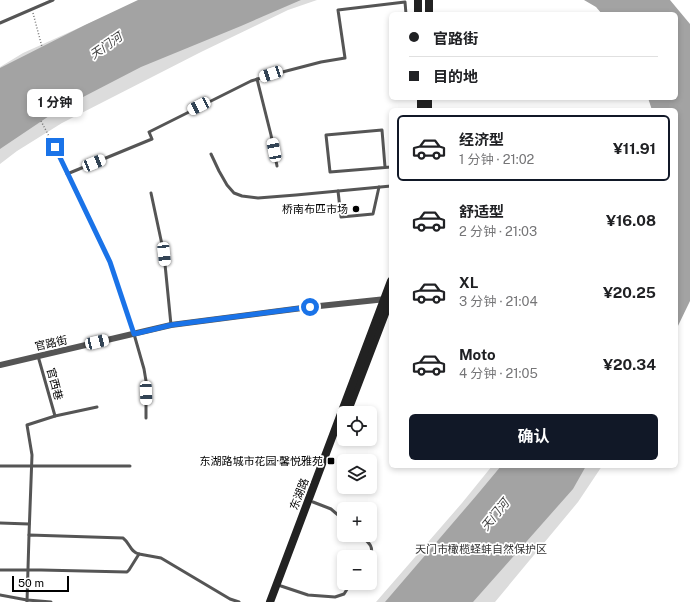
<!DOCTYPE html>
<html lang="zh">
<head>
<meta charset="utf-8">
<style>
  body { margin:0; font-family:"Public Sans","Noto Sans SC",sans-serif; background:#f2f2f2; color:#202124; height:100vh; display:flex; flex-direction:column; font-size:15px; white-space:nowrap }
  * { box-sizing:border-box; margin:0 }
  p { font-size:13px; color:#757577 }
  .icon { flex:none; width:22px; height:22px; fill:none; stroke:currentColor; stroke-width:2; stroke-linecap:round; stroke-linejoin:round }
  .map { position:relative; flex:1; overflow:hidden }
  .side { position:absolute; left:389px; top:108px; width:289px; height:360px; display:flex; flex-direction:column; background:#fff; border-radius:6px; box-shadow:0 2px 6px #0003 }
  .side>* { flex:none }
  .hud { position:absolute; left:389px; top:12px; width:289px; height:88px; border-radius:6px; box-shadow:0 2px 6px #0003; display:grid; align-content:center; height:88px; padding:0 20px; background:#fff }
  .fabs { position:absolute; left:337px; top:406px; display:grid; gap:8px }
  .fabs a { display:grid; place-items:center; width:40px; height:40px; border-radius:6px; background:#fff; box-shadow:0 2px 6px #0003; font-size:20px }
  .scale { position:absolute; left:12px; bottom:10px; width:57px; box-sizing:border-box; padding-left:4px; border:2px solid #000; border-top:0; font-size:11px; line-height:14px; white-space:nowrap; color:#000; -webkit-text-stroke:3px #fff; paint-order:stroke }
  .end { position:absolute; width:18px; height:18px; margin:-9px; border:5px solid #1a73e8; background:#fff; box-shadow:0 0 0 2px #fff }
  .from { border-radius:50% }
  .bubble { position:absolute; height:28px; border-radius:6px; background:#fff; box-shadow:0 2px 6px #0003; font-size:13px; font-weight:700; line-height:28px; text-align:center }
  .car { position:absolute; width:12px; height:24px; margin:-12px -6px; border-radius:5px; box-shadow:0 0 3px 1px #0007; background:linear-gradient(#fff 24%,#345 0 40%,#fff 0 76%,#345 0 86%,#fff 0) }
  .hud b { display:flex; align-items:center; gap:14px; height:38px; font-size:15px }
  .hud b+b { border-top:1px solid #e0e0e0 }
  .hud i { width:10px; height:10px; background:#202124 }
  ul { padding:7px 0 0; list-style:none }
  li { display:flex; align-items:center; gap:12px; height:66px; margin:0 8px 6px; padding:0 12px; border:2px solid transparent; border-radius:6px }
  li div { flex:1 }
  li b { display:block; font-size:15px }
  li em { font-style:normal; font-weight:700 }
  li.on { border-color:#111827 }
  li>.icon { width:36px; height:36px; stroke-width:1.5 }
  .primary-button { display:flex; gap:8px; margin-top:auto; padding:8px 20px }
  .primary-button a { flex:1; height:46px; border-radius:6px; background:#111827; color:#fff; font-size:16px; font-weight:700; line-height:46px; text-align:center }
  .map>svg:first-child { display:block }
  .green { fill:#dcdcdc }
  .water { fill:#a3a3a3 }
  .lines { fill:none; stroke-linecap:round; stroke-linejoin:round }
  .path { stroke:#777; stroke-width:1.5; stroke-dasharray:1 2; stroke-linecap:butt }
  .service { stroke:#555; stroke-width:3 }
  .minor { stroke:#555; stroke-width:6 }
  .secondary { stroke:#222; stroke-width:8 }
  .route { stroke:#1a73e8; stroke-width:5 }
  .poi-dot { fill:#000; stroke:#fff; stroke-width:1.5 }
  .labels { text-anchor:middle; stroke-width:3.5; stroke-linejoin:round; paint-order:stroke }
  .poi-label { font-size:11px; fill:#000; stroke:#fff; text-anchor:end }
  .street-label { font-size:11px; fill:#000; stroke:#fff }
  .park-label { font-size:11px; fill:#333; stroke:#fff }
  .water-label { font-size:12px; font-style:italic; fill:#444; stroke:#fff }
</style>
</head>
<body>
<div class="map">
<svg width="690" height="602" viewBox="0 0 690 602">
  <rect width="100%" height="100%" fill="#fff"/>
  <g class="green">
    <path d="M141 0H317L288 10 201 52 62 123 17 151 0 164V67L23 53Z"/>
    <path d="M492 466H602L578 502 495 602H376L462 503Z"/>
  </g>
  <g class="water">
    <path d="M138 0H301L241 26 141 67 58 110 0 149V68L85 25Z"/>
    <path d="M584 0H670L690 24V301L676 330V110H652L648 98H676V14H602L596 7Z"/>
    <path d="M501 466H586L573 489 473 602H385L476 496Z"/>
  </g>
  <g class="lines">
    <g class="path">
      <path d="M33 13 42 47"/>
      <path d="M41 121 52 142"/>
    </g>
    <g class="service">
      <path d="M0 23 53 0"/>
      <path d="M257 79 271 135 277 166"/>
      <path d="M55 147 110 262 134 334 144 369 146 381V418"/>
      <path d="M211 154 219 171 227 185 234 193 242 196 258 198 296 195 391 186"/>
      <path d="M385 167 382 130 326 135 330 172 391 167"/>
      <path d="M67 174 152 139 149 132 251 81 271 75 321 62 345 58 338 10 405 2 406 14"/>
      <path d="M338 191 341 217 373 214 379 187"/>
      <path d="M151 193 164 254 171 325"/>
      <path d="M38 356 55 416"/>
      <path d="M0 466H130"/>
      <path d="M313 502 331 509 344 520"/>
      <path d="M0 523 29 524"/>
      <path d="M29 535 32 455 27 425 55 416 97 407"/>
      <path d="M360 535C368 542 375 546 370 557"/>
      <path d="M0 570H41L127 572 129 570 139 554 161 558 230 599 239 602"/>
      <path d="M281 586 308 595 335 597 344 594 351 583"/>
      <path d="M0 595 27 600 51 602"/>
      <path d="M27 602 29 535 123 538C130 543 130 552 139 554"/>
    </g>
    <path class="minor" d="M0 365 171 325 310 307 386 299"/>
    <g class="secondary">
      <path d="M418 0V14"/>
      <path d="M429 14V0"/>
      <path d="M421 98V110"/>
      <path d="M428 110V98"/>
      <path d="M347 413 391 298"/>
      <path d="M270 602 391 281"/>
    </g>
  </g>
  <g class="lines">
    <path class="route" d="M55 147 110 262 134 334 171 325 310 307"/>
  </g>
  <g class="poi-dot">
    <circle cx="356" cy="209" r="4"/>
    <rect x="327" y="457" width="8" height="8" rx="2"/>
  </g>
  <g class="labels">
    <g class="poi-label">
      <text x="348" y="213">桥南布匹市场</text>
      <text x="323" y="465">东湖路城市花园·馨悦雅苑</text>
    </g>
    <g class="street-label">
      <text transform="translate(51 343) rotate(-13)" y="4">官路街</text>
      <text transform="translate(55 384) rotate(75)" y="4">官西巷</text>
      <text transform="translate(299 494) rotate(-69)" y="4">东湖路</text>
    </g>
    <g class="park-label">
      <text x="481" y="553">天门市橄榄蛏蚌自然保护区</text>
    </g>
    <g class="water-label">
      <text transform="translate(106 46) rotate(-35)" y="4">天门河</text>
      <text transform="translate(495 515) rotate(-51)" y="4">天门河</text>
    </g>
  </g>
</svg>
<div class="fabs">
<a><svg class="icon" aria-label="locate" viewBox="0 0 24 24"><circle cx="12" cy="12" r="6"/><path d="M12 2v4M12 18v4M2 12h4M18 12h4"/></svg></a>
<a><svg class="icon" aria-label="layers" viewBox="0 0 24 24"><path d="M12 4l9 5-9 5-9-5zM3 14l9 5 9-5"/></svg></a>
<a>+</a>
<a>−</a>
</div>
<div class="scale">50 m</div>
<i class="end from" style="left:310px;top:307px"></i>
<i class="end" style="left:55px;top:147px"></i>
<div class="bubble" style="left:27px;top:89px;width:56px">1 分钟</div>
<i class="car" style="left:271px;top:74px;rotate:252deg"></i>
<i class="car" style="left:199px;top:106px;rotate:243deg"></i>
<i class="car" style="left:274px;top:150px;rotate:349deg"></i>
<i class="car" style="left:94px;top:163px;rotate:68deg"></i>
<i class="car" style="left:164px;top:254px;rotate:174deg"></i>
<i class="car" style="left:97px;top:342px;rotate:77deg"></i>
<i class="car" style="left:146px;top:393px;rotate:178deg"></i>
<div class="hud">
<b><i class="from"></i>官路街</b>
<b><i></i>目的地</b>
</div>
<section class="side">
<ul>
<li class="on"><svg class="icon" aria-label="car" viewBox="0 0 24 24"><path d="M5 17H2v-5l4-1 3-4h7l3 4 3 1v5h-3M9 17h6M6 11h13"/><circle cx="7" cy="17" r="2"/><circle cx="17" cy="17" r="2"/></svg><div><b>经济型</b><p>1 分钟 · 21:02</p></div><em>¥11.91</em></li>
<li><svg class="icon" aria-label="car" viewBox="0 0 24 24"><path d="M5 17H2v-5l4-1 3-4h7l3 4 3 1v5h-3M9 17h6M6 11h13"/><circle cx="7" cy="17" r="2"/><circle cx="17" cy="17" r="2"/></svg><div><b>舒适型</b><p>2 分钟 · 21:03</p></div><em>¥16.08</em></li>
<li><svg class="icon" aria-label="car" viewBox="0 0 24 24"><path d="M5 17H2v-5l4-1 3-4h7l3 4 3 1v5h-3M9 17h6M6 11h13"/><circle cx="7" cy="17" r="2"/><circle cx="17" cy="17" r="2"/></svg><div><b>XL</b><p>3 分钟 · 21:04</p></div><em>¥20.25</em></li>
<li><svg class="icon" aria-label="car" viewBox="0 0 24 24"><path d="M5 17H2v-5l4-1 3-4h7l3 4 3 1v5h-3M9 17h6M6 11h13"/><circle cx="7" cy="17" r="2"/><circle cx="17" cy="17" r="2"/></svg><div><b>Moto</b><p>4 分钟 · 21:05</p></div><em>¥20.34</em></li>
</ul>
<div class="primary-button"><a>确认</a></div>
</section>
</div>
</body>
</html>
